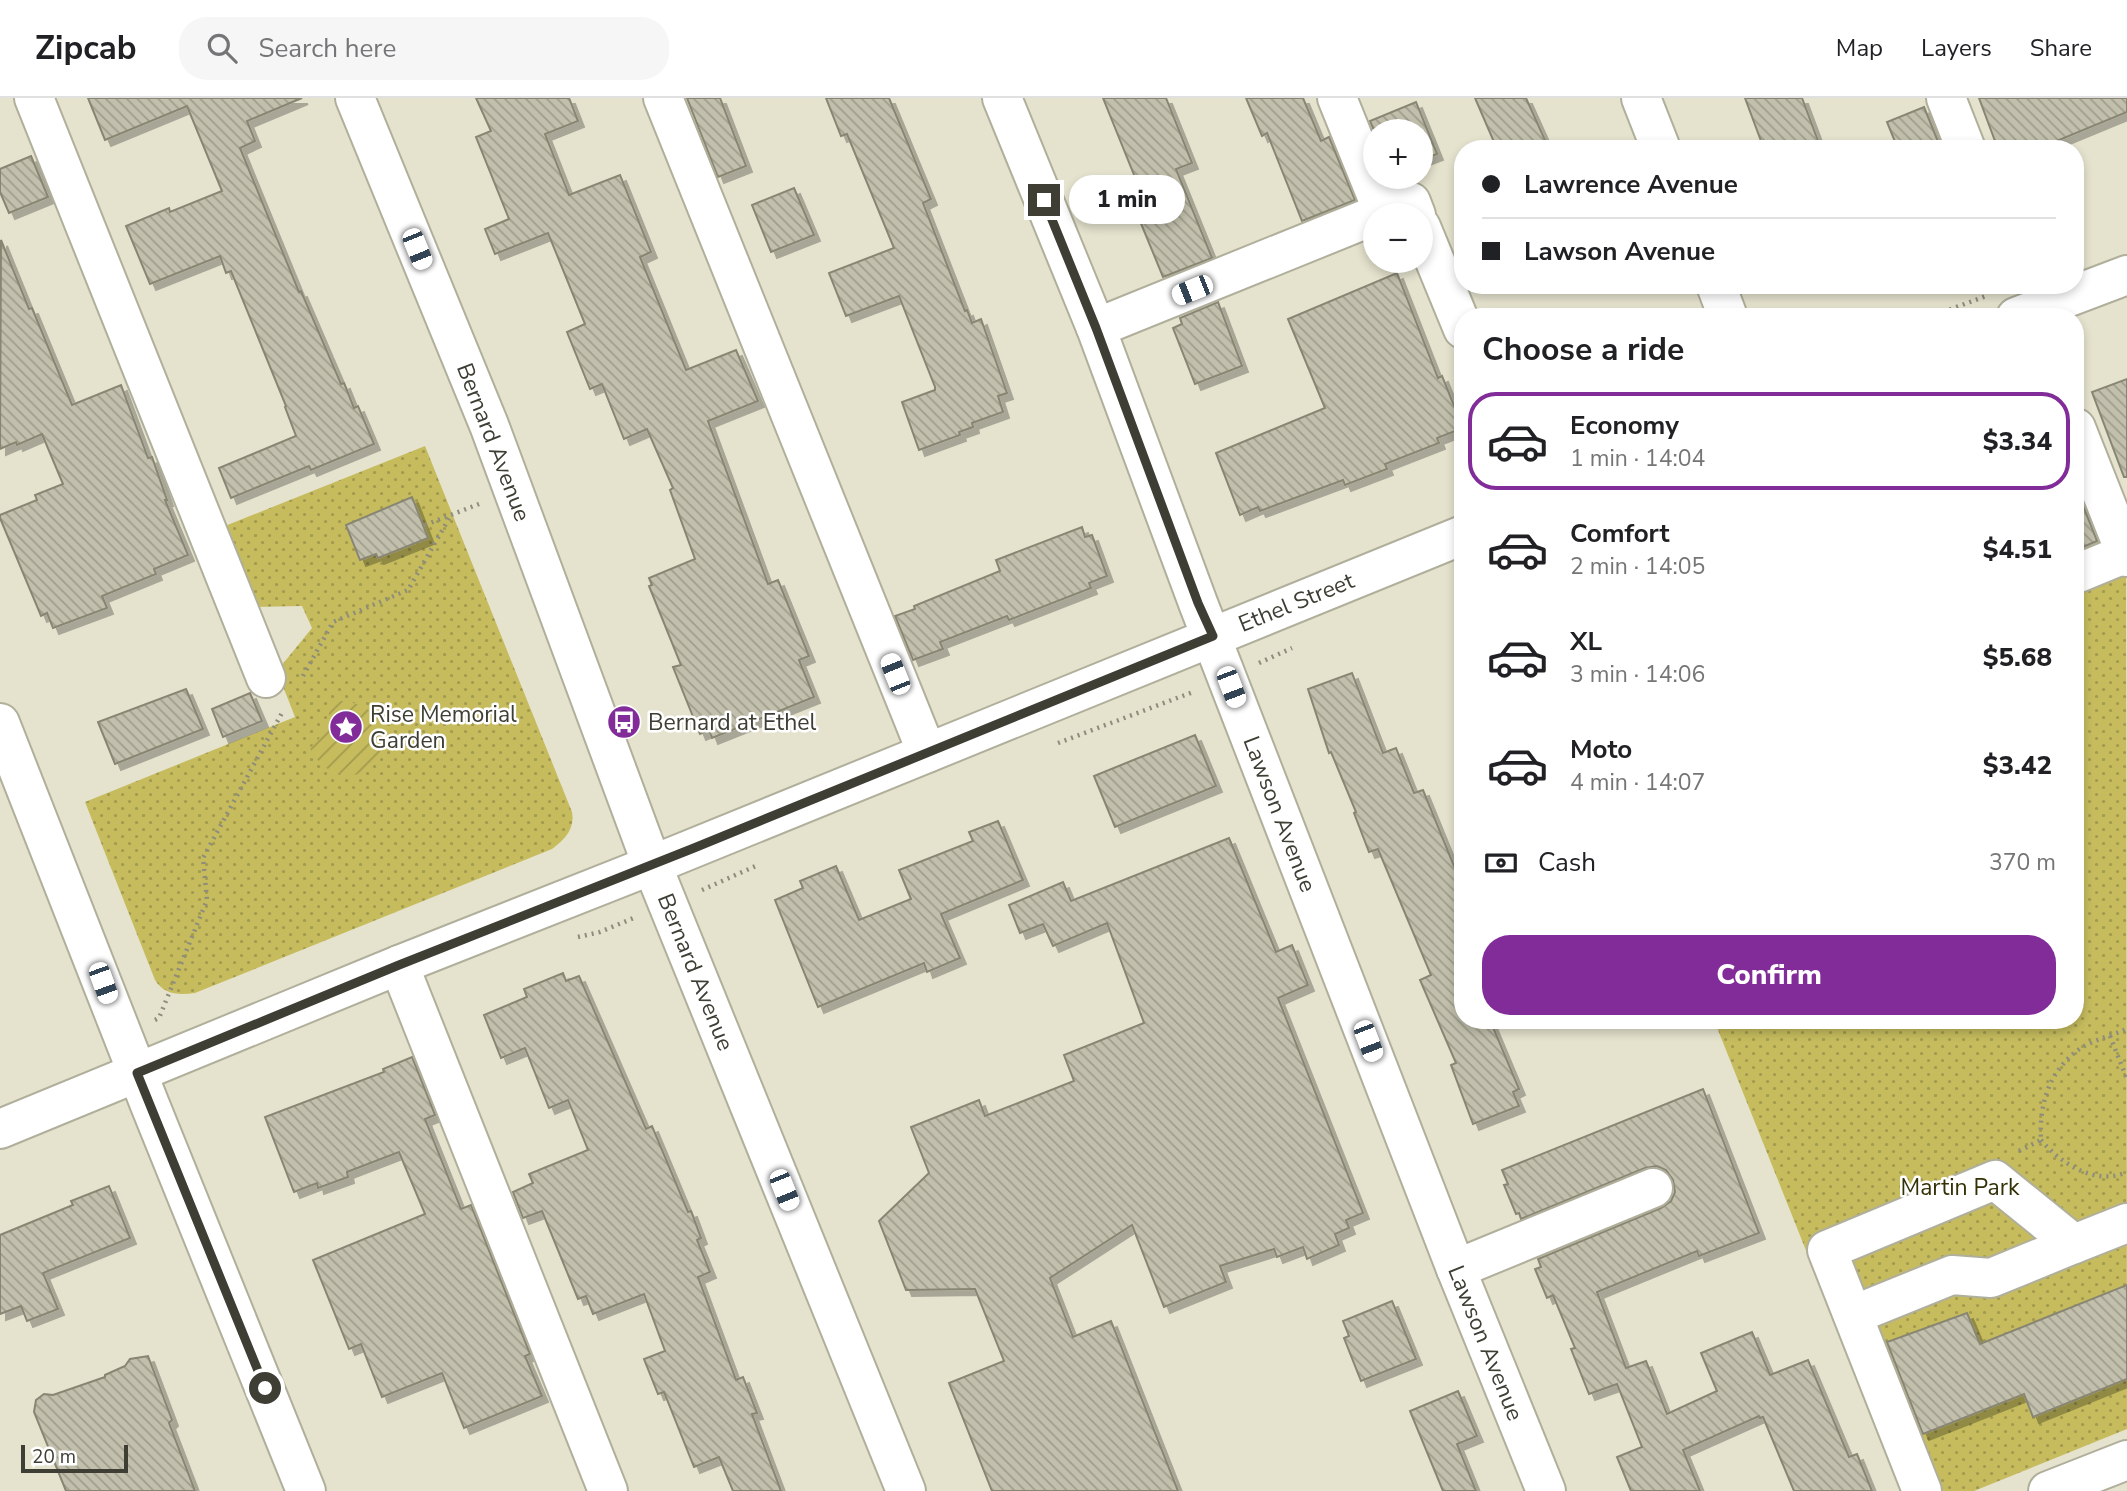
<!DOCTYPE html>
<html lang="en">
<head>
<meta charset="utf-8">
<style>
  body { margin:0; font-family:"Nunito Sans",sans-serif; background:#f6f6f6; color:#202124; height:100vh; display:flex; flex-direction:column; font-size:26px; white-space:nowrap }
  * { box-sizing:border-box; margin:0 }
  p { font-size:23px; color:#757577 }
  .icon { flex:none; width:38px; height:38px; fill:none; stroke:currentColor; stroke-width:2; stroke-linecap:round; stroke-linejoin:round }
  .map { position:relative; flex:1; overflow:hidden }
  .drawer { position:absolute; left:1454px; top:210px; width:630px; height:721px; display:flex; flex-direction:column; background:#fff; border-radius:28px; box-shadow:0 4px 10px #0003 }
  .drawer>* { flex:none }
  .guide { position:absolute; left:1454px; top:42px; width:630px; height:154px; border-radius:28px; box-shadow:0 4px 10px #0003; display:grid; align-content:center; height:154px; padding:0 28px; background:#fff }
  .controls { position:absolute; left:1363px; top:21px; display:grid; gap:14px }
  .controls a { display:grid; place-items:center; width:70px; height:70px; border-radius:50%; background:#fff; box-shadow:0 4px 10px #0003; font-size:35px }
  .scale { position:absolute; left:21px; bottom:18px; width:107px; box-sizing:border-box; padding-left:7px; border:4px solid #3e3e35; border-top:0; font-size:19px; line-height:24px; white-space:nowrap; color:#3e3e35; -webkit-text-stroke:5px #fff; paint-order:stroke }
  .end { position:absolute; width:32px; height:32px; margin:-16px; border:9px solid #3e3e35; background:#fff; box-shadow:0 0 0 4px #fff }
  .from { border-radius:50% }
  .bubble { position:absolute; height:49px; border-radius:24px; background:#fff; box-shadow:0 4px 10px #0003; font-size:23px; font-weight:800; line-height:49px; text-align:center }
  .car { position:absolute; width:21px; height:42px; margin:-21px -10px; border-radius:9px; box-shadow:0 0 5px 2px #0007; background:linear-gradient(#fff 24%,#345 0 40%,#fff 0 76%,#345 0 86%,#fff 0) }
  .guide b { display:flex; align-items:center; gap:24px; height:66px; font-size:26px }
  .guide b+b { border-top:2px solid #e0e0e0 }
  .guide i { width:18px; height:18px; background:#202124 }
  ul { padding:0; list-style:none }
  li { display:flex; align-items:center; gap:21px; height:98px; margin:0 14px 10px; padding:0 14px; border:4px solid transparent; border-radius:28px }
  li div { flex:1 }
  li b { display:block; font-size:26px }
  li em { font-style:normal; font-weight:800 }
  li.active { border-color:#822c9a }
  li>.icon { width:63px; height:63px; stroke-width:1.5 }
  h2 { padding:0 28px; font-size:32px; line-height:84px }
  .pay { display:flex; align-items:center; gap:18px; height:77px; padding:0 28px; font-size:26px }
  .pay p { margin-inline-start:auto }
  .button { display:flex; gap:14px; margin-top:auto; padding:14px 28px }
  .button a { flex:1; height:80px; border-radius:28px; background:#822c9a; color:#fff; font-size:28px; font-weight:800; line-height:80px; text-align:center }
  header { display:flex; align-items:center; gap:42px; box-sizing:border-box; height:98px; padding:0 35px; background:#fff; border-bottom:2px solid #e0e0e0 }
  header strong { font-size:33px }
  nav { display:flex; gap:38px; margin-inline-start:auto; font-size:24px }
  .search { width:490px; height:63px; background:#f6f6f6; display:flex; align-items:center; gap:18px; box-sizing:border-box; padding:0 24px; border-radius:28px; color:#757577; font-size:26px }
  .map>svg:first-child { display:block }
  .park { fill:url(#park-dots) }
  .garden { fill:url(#garden-furrows) }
  .building { fill:url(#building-back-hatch); stroke:#888673; stroke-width:2; filter:url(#shadow) }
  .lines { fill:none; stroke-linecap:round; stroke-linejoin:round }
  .minor-casing { stroke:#b0af9b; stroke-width:42 }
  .path { stroke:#8d8c7d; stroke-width:4.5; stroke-dasharray:2 5; stroke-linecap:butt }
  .minor { stroke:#fff; stroke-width:38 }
  .route { stroke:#3e3e35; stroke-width:9 }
  .labels { text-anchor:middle; stroke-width:5; stroke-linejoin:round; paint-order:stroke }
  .street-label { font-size:23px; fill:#3e3e35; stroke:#fff }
  .poi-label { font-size:23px; fill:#3e3e35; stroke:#fff; text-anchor:start }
  .park-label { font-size:23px; fill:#353106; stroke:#fff }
</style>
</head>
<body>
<header>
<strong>Zipcab</strong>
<div class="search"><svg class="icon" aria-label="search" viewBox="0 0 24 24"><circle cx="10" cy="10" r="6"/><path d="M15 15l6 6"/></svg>Search here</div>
<nav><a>Map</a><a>Layers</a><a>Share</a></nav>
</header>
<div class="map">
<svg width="2127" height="1393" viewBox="0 0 2127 1393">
  <defs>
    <pattern id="park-dots" width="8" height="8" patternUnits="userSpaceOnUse" patternTransform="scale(1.75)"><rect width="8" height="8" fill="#c6bc5e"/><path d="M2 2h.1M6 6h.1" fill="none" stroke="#a29a4e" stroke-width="1.8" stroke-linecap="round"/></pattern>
    <pattern id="garden-furrows" width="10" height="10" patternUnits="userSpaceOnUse" patternTransform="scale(1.75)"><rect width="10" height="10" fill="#c6bc5e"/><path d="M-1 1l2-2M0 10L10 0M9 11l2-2" fill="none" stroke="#a29a4e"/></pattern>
    <pattern id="building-back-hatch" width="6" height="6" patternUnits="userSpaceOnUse" patternTransform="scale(1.75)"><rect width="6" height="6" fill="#c2c0ac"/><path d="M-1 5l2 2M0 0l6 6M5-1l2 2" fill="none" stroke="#9f9d8d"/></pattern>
    <filter id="shadow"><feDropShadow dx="6" dy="6" stdDeviation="0" flood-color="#0004"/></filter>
  </defs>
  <rect width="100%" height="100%" fill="#e5e3ce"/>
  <g class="park">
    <path d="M425 348 572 714C575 731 565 741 552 751L195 895C179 897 164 897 155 882L85 704 295 619 277 573 312 530 302 508 251 509 220 430Z"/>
    <path d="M2126 476 2127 1331 1974 1393H1902L1714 922H2076V497Z"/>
  </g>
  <path class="garden" d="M341 603C370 604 396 629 379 658 361 690 323 679 310 650 324 637 330 626 329 607Z"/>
  <g class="building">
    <path d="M88 0H302L247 23 255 43 240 50 299 194 301 193 341 286 344 285 354 310 358 308 374 346 311 372 309 368 231 400 219 370 296 338 285 309 286 308 231 173 226 175 220 158 150 186 126 128 169 110 170 114 222 93 187 8 105 42Z"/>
    <path d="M476 0H569L578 23 545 36 569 97 620 77 651 154 640 159 686 272 736 252 758 303 708 323 768 486 778 482 809 558 799 562 814 599 712 640 709 632 700 636 673 569 681 567 649 488 652 487 649 480 695 461 670 392 673 390 647 331 624 341 602 286 590 291 567 234 585 226 548 135 495 156 485 131 509 121 476 39 491 33Z"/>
    <path d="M687 0H720L746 68 718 79Z"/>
    <path d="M826 0H889L931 101 923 105 965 213 967 212 972 225 981 221 1007 295 998 298 1003 314 972 325 973 329 959 334 960 337 919 352 902 304 935 292V289L899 198 846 218 829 175 894 150 847 36 841 38Z"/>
    <path d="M1103 0H1166L1192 65 1176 71 1212 160 1163 179 1140 123 1151 119Z"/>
    <path d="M1246 0H1303L1321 43 1329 39 1355 102 1302 123 1267 35 1262 38Z"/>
    <path d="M1475 0H1526L1549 51H1497Z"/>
    <path d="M1745 0H1802L1821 51H1764Z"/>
    <path d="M1979 0H2127V14L2054 44 2057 51H1998Z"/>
    <path d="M1416 4 1437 56 1421 62V33H1376V37L1370 23Z"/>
    <path d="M1924 9 1941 51H1898L1887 24Z"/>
    <path d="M31 58 48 99 9 115 0 94V71Z"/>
    <path d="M794 90 814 137 771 154 752 107Z"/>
    <path d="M1 142 29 211 32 210 72 307 121 287 148 360 152 359 167 402H165L188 457 154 471 156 476 102 498 107 510 53 530 47 515 41 518 0 420V417L37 402 35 397 63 386 42 336 17 347 16 344 0 351Z"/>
    <path d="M1397 175 1438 280 1442 278 1463 330 1437 340 1439 345 1385 366 1387 371 1345 387 1343 382 1260 413 1258 409 1240 417 1216 355 1325 310 1288 221Z"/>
    <path d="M1218 204 1242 268 1195 286 1173 230 1182 226 1180 220Z"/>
    <path d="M2127 281V379H2124L2092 294Z"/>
    <path d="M412 399 428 440 378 460 376 456 360 462 346 427Z"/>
    <path d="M2080 400 2097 443 2076 452V402Z"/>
    <path d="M1082 429 1085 439 1092 437 1107 478 1089 485 1091 490 1009 522 1007 518 940 544 943 551 913 562 895 518 915 511 914 508 1000 473 996 462Z"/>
    <path d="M1352 575 1383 655 1396 650 1414 695 1423 692 1463 790V922H1490L1519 991 1513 994 1519 1008 1473 1026 1451 967 1456 965 1420 882 1431 877 1378 751 1369 754 1354 715 1356 714 1331 654 1329 655 1308 591Z"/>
    <path d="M186 591 203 631 115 666 98 624Z"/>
    <path d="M250 595 262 623 223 639 212 611Z"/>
    <path d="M1195 637 1216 688 1115 729 1094 678Z"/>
    <path d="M998 723 1023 782 941 816 960 860 927 874 924 865 818 909 775 802 803 790 800 783 836 768 859 822 911 801 899 772 973 743 969 734Z"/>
    <path d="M1229 740 1276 854 1292 847 1308 887 1278 900 1363 1115 1346 1122 1349 1130 1335 1136 1339 1147 1307 1161 1303 1149 1277 1159 1274 1151 1220 1168 1226 1184 1164 1209 1132 1127 1050 1180 1073 1239 1111 1223 1178 1393H992L949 1285 1004 1263 975 1191 906 1192 879 1123 929 1075 911 1029 979 1002 985 1018 1074 983 1064 957 1144 925 1107 825 1053 848 1043 826 1020 835 1009 807 1063 784 1071 803Z"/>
    <path d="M563 875 566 883 579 878 646 1031 652 1028 688 1114 691 1113 701 1140 697 1142 710 1174 698 1179 736 1282 743 1279 757 1315 752 1316 781 1393H733L719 1359 694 1369 664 1294 658 1296 644 1261 665 1253 644 1196 593 1216 586 1198 578 1201 542 1113 523 1120 513 1094 533 1085 529 1076 588 1052 568 1002 549 1010 525 950 501 960 484 917 527 899 524 891Z"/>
    <path d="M412 959 435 1017 425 1021 461 1111 471 1107 530 1256 525 1258 542 1298 464 1330 442 1275 382 1299 361 1246 349 1251 313 1162 425 1116 399 1054 347 1074 348 1079 318 1090 317 1085 294 1094 265 1019 384 974 383 971Z"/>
    <path d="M1703 991 1759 1135 1699 1158 1697 1153 1597 1194 1626 1270 1646 1263 1667 1316 1717 1293 1701 1255 1752 1234 1770 1277 1808 1262 1849 1359 1857 1356 1872 1393H1794L1763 1319 1760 1320 1759 1318 1683 1352 1700 1393H1631L1617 1359 1642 1349 1617 1286 1589 1296 1571 1251 1575 1250 1553 1197 1547 1200 1535 1171 1541 1169 1538 1161 1661 1110 1671 1103 1675 1094 1673 1082 1666 1072 1657 1068 1645 1070 1521 1121 1519 1115 1516 1116 1504 1087 1508 1086 1502 1072Z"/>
    <path d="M109 1088 130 1140 43 1175 58 1211 27 1223 21 1208 0 1216V1137L73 1107 71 1103Z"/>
    <path d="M2127 1187V1281L2033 1319 2024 1296 1923 1336 1887 1244 1967 1215 1980 1246Z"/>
    <path d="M1392 1203 1416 1261 1361 1283 1344 1240 1349 1238 1343 1223Z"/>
    <path d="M148 1258 172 1322 169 1325 195 1393H66L34 1314 36 1302 44 1296 53 1297 105 1279V1277L125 1268 130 1261Z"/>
    <path d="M1458 1293 1477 1338 1457 1346 1476 1393H1443L1410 1313Z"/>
  </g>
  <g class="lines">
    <g class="minor-casing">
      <g id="minor">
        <path d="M34 0 266 580"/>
        <path d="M355 0 489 327 652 767 906 1393"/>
        <path d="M663 0 927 655"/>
        <path d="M1002 0 1096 230 1198 505 1456 1171 1546 1393"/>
        <path d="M1337 0 1383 114 1411 104 1416 117"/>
        <path d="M1641 0 1661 51"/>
        <path d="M1946 0 1966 51"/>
        <path d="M1421 129 1463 231"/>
        <path d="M1716 187 1728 219"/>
        <path d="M2016 219 2127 177"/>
        <path d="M1096 230 1383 114"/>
        <path d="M2076 330 2127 459"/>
        <path d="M2076 476 2127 455"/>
        <path d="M0 625 150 1007 306 1393"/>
        <path d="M399 867 608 1393"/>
        <path d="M0 1031 399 867 652 767 1463 437"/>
        <path d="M1456 1171 1653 1090"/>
        <path d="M1853 1217 1952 1177 1991 1180 2074 1146"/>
        <path d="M1922 1393 1827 1152 1995 1082 2074 1146 2127 1125"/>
        <path d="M2048 1393 2127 1362"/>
      </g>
    </g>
    <g class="path">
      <path d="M1930 219 1986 198"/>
      <path d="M425 427 479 406"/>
      <path d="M1259 565 1292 550"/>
      <path d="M303 578 333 524 408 492 451 417"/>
      <path d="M1058 645 1193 594"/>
      <path d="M702 792 758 767"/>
      <path d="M578 839 600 834 636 819"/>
      <path d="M155 922 159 920 207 802 203 760 283 613"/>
      <path d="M2110 938 2127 981"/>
      <path d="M2041 1042C2061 1066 2096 1088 2127 1074"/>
      <path d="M2019 1053 2041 1042C2039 1006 2049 972 2081 950 2094 942 2112 937 2127 931"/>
    </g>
    <use href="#minor" class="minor"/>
  </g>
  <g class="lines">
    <path class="route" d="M265 1290 137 975 399 867 694 750 1213 538 1198 505 1096 230 1044 102"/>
  </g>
  <defs>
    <g id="bus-disc" transform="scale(1.75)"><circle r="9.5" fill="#822c9a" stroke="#fff"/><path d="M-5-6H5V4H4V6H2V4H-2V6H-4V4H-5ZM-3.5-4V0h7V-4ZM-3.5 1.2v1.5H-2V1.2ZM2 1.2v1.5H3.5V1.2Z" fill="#fff"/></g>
    <g id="sight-disc" transform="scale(1.75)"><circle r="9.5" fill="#822c9a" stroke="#fff"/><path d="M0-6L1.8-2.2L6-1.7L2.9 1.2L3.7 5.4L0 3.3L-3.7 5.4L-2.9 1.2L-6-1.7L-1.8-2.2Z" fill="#fff"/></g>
  </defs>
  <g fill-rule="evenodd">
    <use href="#bus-disc" x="624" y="624"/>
    <use href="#sight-disc" x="346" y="629"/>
  </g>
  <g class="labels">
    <g class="street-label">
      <text transform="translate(494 344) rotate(69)" y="8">Bernard Avenue</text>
      <text transform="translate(1296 504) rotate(-22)" y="8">Ethel Street</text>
      <text transform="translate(1280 716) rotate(69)" y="8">Lawson Avenue</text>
      <text transform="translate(696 874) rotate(68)" y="8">Bernard Avenue</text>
      <text transform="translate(1486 1245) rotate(68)" y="8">Lawson Avenue</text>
    </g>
    <g class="poi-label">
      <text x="370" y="624">Rise Memorial<tspan x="370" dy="26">Garden</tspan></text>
      <text x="648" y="632">Bernard at Ethel</text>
    </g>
    <g class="park-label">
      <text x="1960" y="1097">Martin Park</text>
    </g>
  </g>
</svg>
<div class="controls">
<a>+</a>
<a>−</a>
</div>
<div class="scale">20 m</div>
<i class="end from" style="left:265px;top:1290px"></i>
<i class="end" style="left:1044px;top:102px"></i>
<div class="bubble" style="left:1069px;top:77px;width:116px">1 min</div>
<i class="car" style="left:417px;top:151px;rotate:158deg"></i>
<i class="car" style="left:1192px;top:192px;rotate:248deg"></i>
<i class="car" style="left:895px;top:576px;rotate:338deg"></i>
<i class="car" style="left:1231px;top:589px;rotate:159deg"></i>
<i class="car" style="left:103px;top:885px;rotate:160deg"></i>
<i class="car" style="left:1368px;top:943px;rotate:159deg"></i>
<i class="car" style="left:784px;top:1092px;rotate:158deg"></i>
<div class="guide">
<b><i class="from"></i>Lawrence Avenue</b>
<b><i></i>Lawson Avenue</b>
</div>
<section class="drawer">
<h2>Choose a ride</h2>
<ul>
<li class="active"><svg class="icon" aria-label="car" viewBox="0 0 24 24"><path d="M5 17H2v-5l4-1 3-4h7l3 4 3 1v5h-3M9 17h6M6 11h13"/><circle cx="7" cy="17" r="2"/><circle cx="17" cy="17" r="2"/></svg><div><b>Economy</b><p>1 min · 14:04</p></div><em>$3.34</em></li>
<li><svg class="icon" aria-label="car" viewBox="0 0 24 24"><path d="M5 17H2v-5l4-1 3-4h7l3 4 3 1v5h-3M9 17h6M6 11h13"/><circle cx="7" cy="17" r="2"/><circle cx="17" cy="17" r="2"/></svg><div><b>Comfort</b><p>2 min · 14:05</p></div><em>$4.51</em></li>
<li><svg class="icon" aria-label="car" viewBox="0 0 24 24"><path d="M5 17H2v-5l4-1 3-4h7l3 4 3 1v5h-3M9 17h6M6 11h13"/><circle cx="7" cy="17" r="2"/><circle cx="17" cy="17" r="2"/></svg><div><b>XL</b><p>3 min · 14:06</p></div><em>$5.68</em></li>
<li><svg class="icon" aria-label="car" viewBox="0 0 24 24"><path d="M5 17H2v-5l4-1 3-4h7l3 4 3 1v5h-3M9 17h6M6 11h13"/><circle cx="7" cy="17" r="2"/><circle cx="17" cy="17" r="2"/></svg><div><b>Moto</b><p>4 min · 14:07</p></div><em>$3.42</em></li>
</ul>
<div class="pay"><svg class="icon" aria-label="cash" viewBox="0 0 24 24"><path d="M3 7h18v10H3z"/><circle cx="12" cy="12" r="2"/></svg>Cash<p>370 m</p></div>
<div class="button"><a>Confirm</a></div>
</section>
</div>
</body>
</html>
